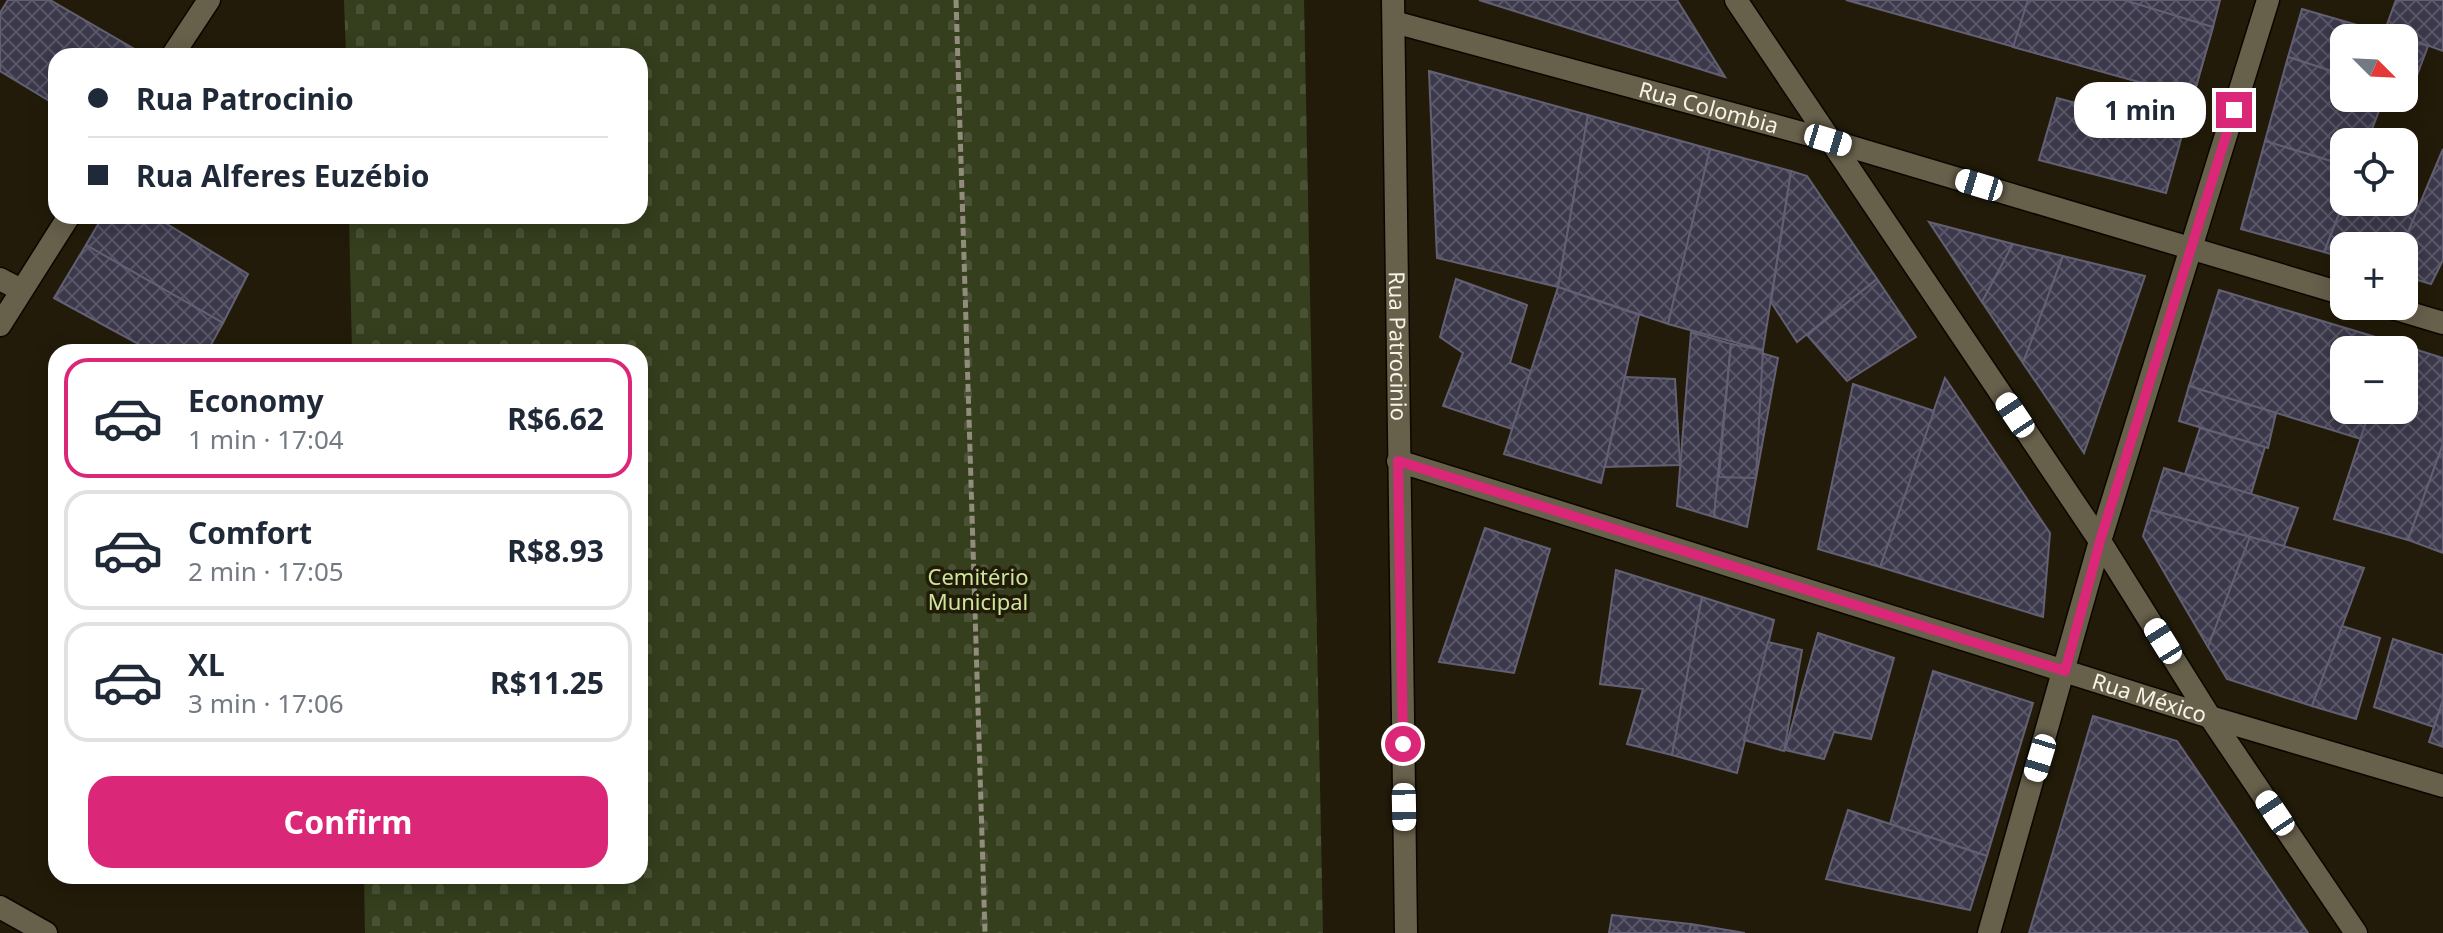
<!DOCTYPE html>
<html lang="en">
<head>
<meta charset="utf-8">
<style>
  body { margin:0; font-family:"Noto Sans",sans-serif; background:#f2f2f3; color:#1f2937; height:100vh; display:flex; flex-direction:column; font-size:30px; white-space:nowrap }
  * { box-sizing:border-box; margin:0 }
  p { font-size:26px; color:#747a83 }
  .icon { flex:none; width:44px; height:44px; fill:none; stroke:currentColor; stroke-width:2; stroke-linecap:round; stroke-linejoin:round }
  .map { position:relative; flex:1; overflow:hidden }
  .side { position:absolute; left:48px; top:344px; width:600px; height:540px; display:flex; flex-direction:column; background:#fff; border-radius:24px; box-shadow:0 4px 20px #0003 }
  .side>* { flex:none }
  .guide { position:absolute; left:48px; top:48px; width:600px; height:176px; border-radius:24px; box-shadow:0 4px 20px #0003; display:grid; align-content:center; height:176px; padding:0 40px; background:#fff }
  .needle { width:52px; rotate:114deg }
  .fabs { position:absolute; left:2330px; top:24px; display:grid; gap:16px }
  .fabs a { display:grid; place-items:center; width:88px; height:88px; border-radius:16px; background:#fff; box-shadow:0 4px 20px #0003; font-size:40px }
  .end { position:absolute; width:36px; height:36px; margin:-18px; border:10px solid #db2777; background:#fff; box-shadow:0 0 0 4px #fff }
  .from { border-radius:50% }
  .bubble { position:absolute; height:56px; border-radius:24px; background:#fff; box-shadow:0 4px 20px #0003; font-size:26px; font-weight:700; line-height:56px; text-align:center }
  .car { position:absolute; width:24px; height:48px; margin:-24px -12px; border-radius:10px; box-shadow:0 0 6px 2px #0007; background:linear-gradient(#fff 24%,#345 0 40%,#fff 0 76%,#345 0 86%,#fff 0) }
  .guide b { display:flex; align-items:center; gap:28px; height:76px; font-size:30px }
  .guide b+b { border-top:2px solid #e0e1e3 }
  .guide i { width:20px; height:20px; background:#1f2937 }
  ul { padding:14px 0 0; list-style:none }
  li { display:flex; align-items:center; gap:24px; height:120px; margin:0 16px 12px; padding:0 24px; border:4px solid #e0e1e3; border-radius:24px }
  li div { flex:1 }
  li b { display:block; font-size:30px }
  li em { font-style:normal; font-weight:700 }
  li.selected { border-color:#db2777 }
  li>.icon { width:72px; height:72px; stroke-width:1.5 }
  .cta { display:flex; gap:16px; margin-top:auto; padding:16px 40px }
  .cta a { flex:1; height:92px; border-radius:24px; background:#db2777; color:#fff; font-size:32px; font-weight:700; line-height:92px; text-align:center }
  .map>svg:first-child { display:block }
  .cemetery { fill:url(#cemetery-stones) }
  .building { fill:url(#building-cross-hatch); stroke:#636074; stroke-width:2 }
  .lines { fill:none; stroke-linecap:round; stroke-linejoin:round }
  .minor-casing { stroke:#0b0600; stroke-width:25 }
  .path { stroke:#928c7d; stroke-width:5; stroke-dasharray:8 4; stroke-linecap:butt }
  .minor { stroke:#67604b; stroke-width:22 }
  .route { stroke:#db2777; stroke-width:10 }
  .labels { text-anchor:middle; stroke-width:7; stroke-linejoin:round; paint-order:stroke }
  .street-label { font-size:22px; fill:#f7f3e7; stroke:#221b09 }
  .park-label { font-size:22px; fill:#cde69b; stroke:#221b09 }
</style>
</head>
<body>
<div class="map">
<svg width="2443" height="933" viewBox="0 0 2443 933">
  <defs>
    <pattern id="cemetery-stones" width="16" height="16" patternUnits="userSpaceOnUse" patternTransform="scale(2)"><rect width="16" height="16" fill="#353f1e"/><path d="M2 7V4a2 2 0 0 1 4 0v3zM10 15v-3a2 2 0 0 1 4 0v3z" fill="#495234"/></pattern>
    <pattern id="building-cross-hatch" width="8" height="8" patternUnits="userSpaceOnUse" patternTransform="scale(2)"><rect width="8" height="8" fill="#3c394c"/><path d="M0 0l8 8M0 8l8-8" fill="none" stroke="#595666"/></pattern>
  </defs>
  <rect width="100%" height="100%" fill="#221b09"/>
  <path class="cemetery" d="M344 0H1304L1323 933H365L364 876H640V352H352L349 216H640V56H346Z"/>
  <g class="building">
    <path d="M8 0H50L136 50 133 56H56V105L0 71V13Z"/>
    <path d="M1479 0H1677L1725 77Z"/>
    <path d="M1846 0H2124L2213 27 2193 97Z"/>
    <path d="M2028 0H2126L2213 27 2193 97 2013 47Z"/>
    <path d="M2124 0H2220L2213 27Z"/>
    <path d="M2396 0H2443V51L2385 30Z"/>
    <path d="M2302 9 2402 38H2344V75L2288 57Z"/>
    <path d="M2404 39 2428 46 2409 97 2404 95Z"/>
    <path d="M2288 57 2344 75V98H2384L2367 142H2344V165L2265 141Z"/>
    <path d="M1429 71 1588 115 1558 287 1437 258Z"/>
    <path d="M2057 98 2183 132 2166 193 2039 160Z"/>
    <path d="M1588 115 1710 149 1668 324 1558 287Z"/>
    <path d="M2265 141 2344 165V201L2324 252 2241 229Z"/>
    <path d="M1710 149 1791 171 1763 350 1668 324Z"/>
    <path d="M2443 149V260L2431 284 2404 276 2402 246Z"/>
    <path d="M1791 171 1807 176 1877 279 1797 342 1771 302Z"/>
    <path d="M2404 200 2419 206 2402 246H2344V258L2324 252 2344 202Z"/>
    <path d="M103 216H154L248 274 223 323 86 245Z"/>
    <path d="M1929 222 2013 244 1982 302Z"/>
    <path d="M2013 244 2063 256 2023 363 1982 302Z"/>
    <path d="M86 245 223 323 207 352H153L54 298Z"/>
    <path d="M2063 256 2145 276 2084 453 2023 363Z"/>
    <path d="M1456 279 1527 305 1510 363 1531 371 1512 429 1443 406 1463 353 1440 337Z"/>
    <path d="M1877 279 1916 337 1847 381 1807 335Z"/>
    <path d="M1558 287 1639 315 1601 483 1504 454Z"/>
    <path d="M2219 290 2392 342 2389 350H2344V410H2370L2361 439 2189 386Z"/>
    <path d="M1691 332 1731 344 1714 517 1677 506Z"/>
    <path d="M2392 342 2443 358V444L2408 540 2334 519 2370 410H2404V350H2389Z"/>
    <path d="M1731 344 1778 358 1747 527 1714 517Z"/>
    <path d="M1731 344 1763 350 1756 478 1719 477Z"/>
    <path d="M1625 377 1675 379 1680 465 1605 467Z"/>
    <path d="M1945 378 2050 533 2043 617 1880 567Z"/>
    <path d="M1853 384 1934 411 1880 567 1818 549Z"/>
    <path d="M2189 386 2276 413 2268 448 2179 421Z"/>
    <path d="M2200 428 2265 447 2251 494 2185 474Z"/>
    <path d="M2443 444V553L2408 540Z"/>
    <path d="M2164 468 2298 508 2284 546 2151 510Z"/>
    <path d="M2151 510 2250 537 2208 647 2143 536Z"/>
    <path d="M1485 528 1550 549 1514 673 1439 662Z"/>
    <path d="M2250 537 2364 568 2312 706 2227 679 2208 647Z"/>
    <path d="M1616 570 1702 597 1672 755 1627 744 1643 689 1600 684Z"/>
    <path d="M1702 597 1774 620 1737 773 1672 755Z"/>
    <path d="M2342 626 2380 638 2356 719 2312 706Z"/>
    <path d="M1818 633 1894 658 1871 739 1834 732 1824 759 1785 750Z"/>
    <path d="M2393 639 2443 655V700L2434 727 2374 707Z"/>
    <path d="M1768 642 1802 650 1784 751 1744 740Z"/>
    <path d="M1933 671 2033 703 1987 856 1890 824Z"/>
    <path d="M2443 700V747L2429 742Z"/>
    <path d="M2093 716 2177 741 2308 933H2029Z"/>
    <path d="M1848 810 1987 856 1970 910 1826 879Z"/>
    <path d="M1612 915 1691 924 1689 933H1609Z"/>
    <path d="M1691 924 1745 933H1689Z"/>
  </g>
  <g class="lines">
    <g class="minor-casing">
      <g id="minor">
        <path id="s1" d="M1393 0 1406 933"/>
        <path d="M1736 0 2100 541 2210 717 2356 933"/>
        <path id="s2" d="M1394 22 1828 140 2344 294"/>
        <path d="M172 56 209 0"/>
        <path d="M0 279 21 290"/>
        <path d="M2386 306 2443 323"/>
        <path d="M0 325 69 216"/>
        <path id="s3" d="M1398 461 2210 717 2443 786"/>
        <path d="M0 907 46 933"/>
        <path d="M1989 933 2100 541 2268 0"/>
      </g>
    </g>
    <path class="path" d="M956 0 985 933"/>
    <use href="#minor" class="minor"/>
  </g>
  <g class="lines">
    <path class="route" d="M1403 744 1398 461 2065 671 2100 541 2234 110"/>
  </g>
  <g class="labels">
    <g class="street-label">
      <text dy="8" stroke="none"><textPath href="#s2" startOffset="326">Rua Colombia</textPath></text>
      <text dy="8" stroke="none"><textPath href="#s1" startOffset="346">Rua Patrocinio</textPath></text>
      <text dy="8" stroke="none"><textPath href="#s3" startOffset="788">Rua México</textPath></text>
    </g>
    <g class="park-label">
      <text x="978" y="585">Cemitério<tspan x="978" dy="25">Municipal</tspan></text>
    </g>
  </g>
</svg>
<div class="fabs">
<a><svg class="needle" viewBox="-14 -14 28 28"><path d="M0-13l5 13h-10z" fill="#e53935"/><path d="M0 13l5-13h-10z" fill="#747a83"/></svg></a>
<a><svg class="icon" aria-label="locate" viewBox="0 0 24 24"><circle cx="12" cy="12" r="6"/><path d="M12 2v4M12 18v4M2 12h4M18 12h4"/></svg></a>
<a>+</a>
<a>−</a>
</div>
<i class="end from" style="left:1403px;top:744px"></i>
<i class="end" style="left:2234px;top:110px"></i>
<div class="bubble" style="left:2074px;top:82px;width:132px">1 min</div>
<i class="car" style="left:1828px;top:140px;rotate:107deg"></i>
<i class="car" style="left:1979px;top:185px;rotate:287deg"></i>
<i class="car" style="left:2015px;top:415px;rotate:326deg"></i>
<i class="car" style="left:2163px;top:641px;rotate:328deg"></i>
<i class="car" style="left:2040px;top:758px;rotate:197deg"></i>
<i class="car" style="left:1404px;top:807px;rotate:179deg"></i>
<i class="car" style="left:2275px;top:813px;rotate:326deg"></i>
<div class="guide">
<b><i class="from"></i>Rua Patrocinio</b>
<b><i></i>Rua Alferes Euzébio</b>
</div>
<section class="side">
<ul>
<li class="selected"><svg class="icon" aria-label="car" viewBox="0 0 24 24"><path d="M5 17H2v-5l4-1 3-4h7l3 4 3 1v5h-3M9 17h6M6 11h13"/><circle cx="7" cy="17" r="2"/><circle cx="17" cy="17" r="2"/></svg><div><b>Economy</b><p>1 min · 17:04</p></div><em>R$6.62</em></li>
<li><svg class="icon" aria-label="car" viewBox="0 0 24 24"><path d="M5 17H2v-5l4-1 3-4h7l3 4 3 1v5h-3M9 17h6M6 11h13"/><circle cx="7" cy="17" r="2"/><circle cx="17" cy="17" r="2"/></svg><div><b>Comfort</b><p>2 min · 17:05</p></div><em>R$8.93</em></li>
<li><svg class="icon" aria-label="car" viewBox="0 0 24 24"><path d="M5 17H2v-5l4-1 3-4h7l3 4 3 1v5h-3M9 17h6M6 11h13"/><circle cx="7" cy="17" r="2"/><circle cx="17" cy="17" r="2"/></svg><div><b>XL</b><p>3 min · 17:06</p></div><em>R$11.25</em></li>
</ul>
<div class="cta"><a>Confirm</a></div>
</section>
</div>
</body>
</html>
